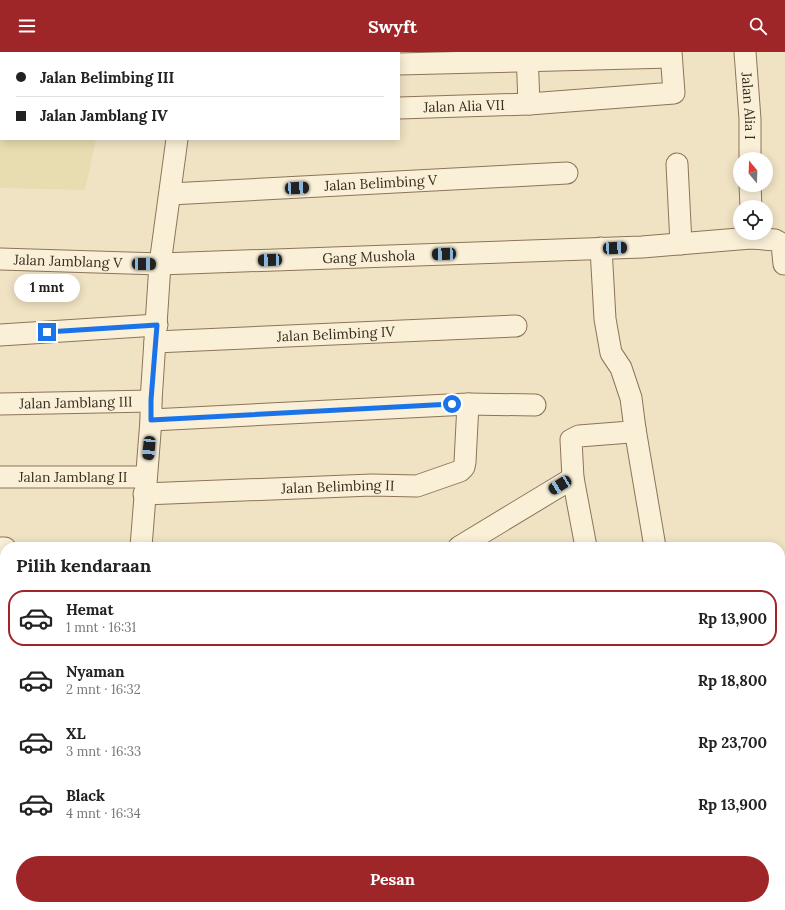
<!DOCTYPE html>
<html lang="id">
<head>
<meta charset="utf-8">
<style>
  body { margin:0; font-family:Lora,serif; background:#f2f2f2; color:#222; height:100vh; display:flex; flex-direction:column; font-size:15px; white-space:nowrap }
  * { box-sizing:border-box; margin:0 }
  p { font-size:13px; color:#767676 }
  .icon { flex:none; width:22px; height:22px; fill:none; stroke:currentColor; stroke-width:2; stroke-linecap:round; stroke-linejoin:round }
  .map { position:relative; flex:1; overflow:hidden }
  .drawer { position:absolute; left:0px; top:490px; width:785px; height:368px; display:flex; flex-direction:column; background:#fff; border-radius:16px 16px 0 0; box-shadow:0 2px 10px #0003 }
  .drawer>* { flex:none }
  .guide { position:absolute; left:0px; top:0px; width:400px; height:88px; box-shadow:0 2px 10px #0003; display:grid; align-content:center; height:88px; padding:0 16px; background:#fff }
  .needle { width:26px; rotate:341deg }
  .fabs { position:absolute; left:733px; top:100px; display:grid; gap:8px }
  .fabs a { display:grid; place-items:center; width:40px; height:40px; border-radius:50%; background:#fff; box-shadow:0 2px 10px #0003; font-size:20px }
  .end { position:absolute; width:18px; height:18px; margin:-9px; border:5px solid #1a73e8; background:#fff; box-shadow:0 0 0 2px #fff }
  .from { border-radius:50% }
  .bubble { position:absolute; height:28px; border-radius:14px; background:#fff; box-shadow:0 2px 10px #0003; font-size:13px; font-weight:700; line-height:28px; text-align:center }
  .car { position:absolute; width:12px; height:24px; margin:-12px -6px; border-radius:5px; box-shadow:0 0 3px 1px #0007; background:linear-gradient(#222 24%,#8ab4d8 0 40%,#222 0 76%,#8ab4d8 0 86%,#222 0) }
  .guide b { display:flex; align-items:center; gap:14px; height:38px; font-size:15px }
  .guide b+b { border-top:1px solid #e0e0e0 }
  .guide i { width:10px; height:10px; background:#222 }
  ul { padding:0; list-style:none }
  li { display:flex; align-items:center; gap:12px; height:56px; margin:0 8px 6px; padding:0 8px; border:2px solid transparent; border-radius:16px }
  li div { flex:1 }
  li b { display:block; font-size:15px }
  li em { font-style:normal; font-weight:700 }
  li.on { border-color:#9e2628 }
  li>.icon { width:36px; height:36px; stroke-width:1.5 }
  h2 { padding:0 16px; font-size:18px; line-height:48px }
  .action { display:flex; gap:8px; margin-top:auto; padding:8px 16px }
  .action a { flex:1; height:46px; border-radius:24px; background:#9e2628; color:#fff; font-size:16px; font-weight:700; line-height:46px; text-align:center }
  header { display:flex; justify-content:space-between; align-items:center; height:52px; padding:0 16px; background:#9e2628; color:#fff; font-size:18px; font-weight:700 }
  .map>svg:first-child { display:block }
  .farmland { fill:#e7ddb1 }
  .lines { fill:none; stroke-linecap:round; stroke-linejoin:round }
  .minor-casing { stroke:#8c7459; stroke-width:23 }
  .minor { stroke:#faf0d8; stroke-width:21 }
  .route { stroke:#1a73e8; stroke-width:5 }
  .labels { text-anchor:middle; stroke-width:3; stroke-linejoin:round; paint-order:stroke }
  .street-label { font-size:14px; fill:#3b2c1e; stroke:#f7edd4 }
</style>
</head>
<body>
<header><svg class="icon" aria-label="menu" viewBox="0 0 24 24"><path d="M4 6h16M4 12h16M4 18h16"/></svg>Swyft<svg class="icon" aria-label="search" viewBox="0 0 24 24"><circle cx="10" cy="10" r="6"/><path d="M15 15l6 6"/></svg></header>
<div class="map">
<svg width="785" height="858" viewBox="0 0 785 858">
  <rect width="100%" height="100%" fill="#f0e3c4"/>
  <g class="farmland">
    <path d="M0 0H117L1 1V87H96L85 138 0 136Z"/>
    <path d="M0 750H5V853H131L135 858H7L0 848Z"/>
  </g>
  <g class="lines">
    <g class="minor-casing">
      <g id="minor">
        <path d="M527 0 529 52"/>
        <path id="s1" d="M745 0 750 67V107"/>
        <path d="M183 1V0"/>
        <path d="M399 12 671 5"/>
        <path id="s2" d="M399 56 529 52 674 41 671 0"/>
        <path d="M677 112 681 192"/>
        <path d="M750 133 751 155"/>
        <path id="s3" d="M170 142 567 121"/>
        <path d="M751 186 775 188 782 192 784 212"/>
        <path id="s4" d="M0 207 160 212 642 195 751 186V181"/>
        <path d="M0 283 157 273"/>
        <path id="s5" d="M155 290 516 274"/>
        <path id="s6" d="M0 352 151 349"/>
        <path d="M151 368 468 352 535 353"/>
        <path d="M635 377 655 495"/>
        <path id="s7" d="M0 425H146"/>
        <path id="s8" d="M144 442 372 433 417 434 460 419 464 415 465 410 468 352"/>
        <path d="M141 495 151 368V349L160 212 177 87"/>
        <path d="M459 495 573 426"/>
        <path d="M586 495 573 426 571 388 579 384 630 380 635 377 631 346 621 316 611 301 605 267 601 196"/>
        <path d="M0 496H5"/>
        <path d="M780 605H785"/>
        <path d="M0 637H5"/>
        <path d="M296 853 300 858"/>
        <path d="M697 853 698 858"/>
        <path d="M771 853V858"/>
        <path d="M610 855 611 858"/>
      </g>
    </g>
    <use href="#minor" class="minor"/>
  </g>
  <g class="lines">
    <path class="route" d="M47 280 157 273 151 348V368L452 352"/>
  </g>
  <g class="labels">
    <g class="street-label">
      <text dy="5" stroke="none"><textPath href="#s1" startOffset="54">Jalan Alia I</textPath></text>
      <text dy="5" stroke="none"><textPath href="#s2" startOffset="65">Jalan Alia VII</textPath></text>
      <text dy="5" stroke="none"><textPath href="#s3" startOffset="211">Jalan Belimbing V</textPath></text>
      <text dy="5" stroke="none"><textPath href="#s4" startOffset="369">Gang Mushola</textPath></text>
      <text dy="5" stroke="none"><textPath href="#s4" startOffset="68">Jalan Jamblang V</textPath></text>
      <text dy="5" stroke="none"><textPath href="#s5" startOffset="181">Jalan Belimbing IV</textPath></text>
      <text dy="5" stroke="none"><textPath href="#s6" startOffset="76">Jalan Jamblang III</textPath></text>
      <text dy="5" stroke="none"><textPath href="#s7" startOffset="73">Jalan Jamblang II</textPath></text>
      <text dy="5" stroke="none"><textPath href="#s8" startOffset="194">Jalan Belimbing II</textPath></text>
    </g>
  </g>
</svg>
<div class="fabs">
<a><svg class="needle" viewBox="-14 -14 28 28"><path d="M0-13l5 13h-10z" fill="#e53935"/><path d="M0 13l5-13h-10z" fill="#767676"/></svg></a>
<a><svg class="icon" aria-label="locate" viewBox="0 0 24 24"><circle cx="12" cy="12" r="6"/><path d="M12 2v4M12 18v4M2 12h4M18 12h4"/></svg></a>
</div>
<i class="end from" style="left:452px;top:352px"></i>
<i class="end" style="left:47px;top:280px"></i>
<div class="bubble" style="left:14px;top:222px;width:66px">1 mnt</div>
<i class="car" style="left:297px;top:136px;rotate:87deg"></i>
<i class="car" style="left:615px;top:196px;rotate:87deg"></i>
<i class="car" style="left:444px;top:202px;rotate:268deg"></i>
<i class="car" style="left:270px;top:208px;rotate:268deg"></i>
<i class="car" style="left:144px;top:212px;rotate:91deg"></i>
<i class="car" style="left:149px;top:396px;rotate:185deg"></i>
<i class="car" style="left:560px;top:433px;rotate:239deg"></i>
<div class="guide">
<b><i class="from"></i>Jalan Belimbing III</b>
<b><i></i>Jalan Jamblang IV</b>
</div>
<section class="drawer">
<h2>Pilih kendaraan</h2>
<ul>
<li class="on"><svg class="icon" aria-label="car" viewBox="0 0 24 24"><path d="M5 17H2v-5l4-1 3-4h7l3 4 3 1v5h-3M9 17h6M6 11h13"/><circle cx="7" cy="17" r="2"/><circle cx="17" cy="17" r="2"/></svg><div><b>Hemat</b><p>1 mnt · 16:31</p></div><em>Rp 13,900</em></li>
<li><svg class="icon" aria-label="car" viewBox="0 0 24 24"><path d="M5 17H2v-5l4-1 3-4h7l3 4 3 1v5h-3M9 17h6M6 11h13"/><circle cx="7" cy="17" r="2"/><circle cx="17" cy="17" r="2"/></svg><div><b>Nyaman</b><p>2 mnt · 16:32</p></div><em>Rp 18,800</em></li>
<li><svg class="icon" aria-label="car" viewBox="0 0 24 24"><path d="M5 17H2v-5l4-1 3-4h7l3 4 3 1v5h-3M9 17h6M6 11h13"/><circle cx="7" cy="17" r="2"/><circle cx="17" cy="17" r="2"/></svg><div><b>XL</b><p>3 mnt · 16:33</p></div><em>Rp 23,700</em></li>
<li><svg class="icon" aria-label="car" viewBox="0 0 24 24"><path d="M5 17H2v-5l4-1 3-4h7l3 4 3 1v5h-3M9 17h6M6 11h13"/><circle cx="7" cy="17" r="2"/><circle cx="17" cy="17" r="2"/></svg><div><b>Black</b><p>4 mnt · 16:34</p></div><em>Rp 13,900</em></li>
</ul>
<div class="action"><a>Pesan</a></div>
</section>
</div>
</body>
</html>
